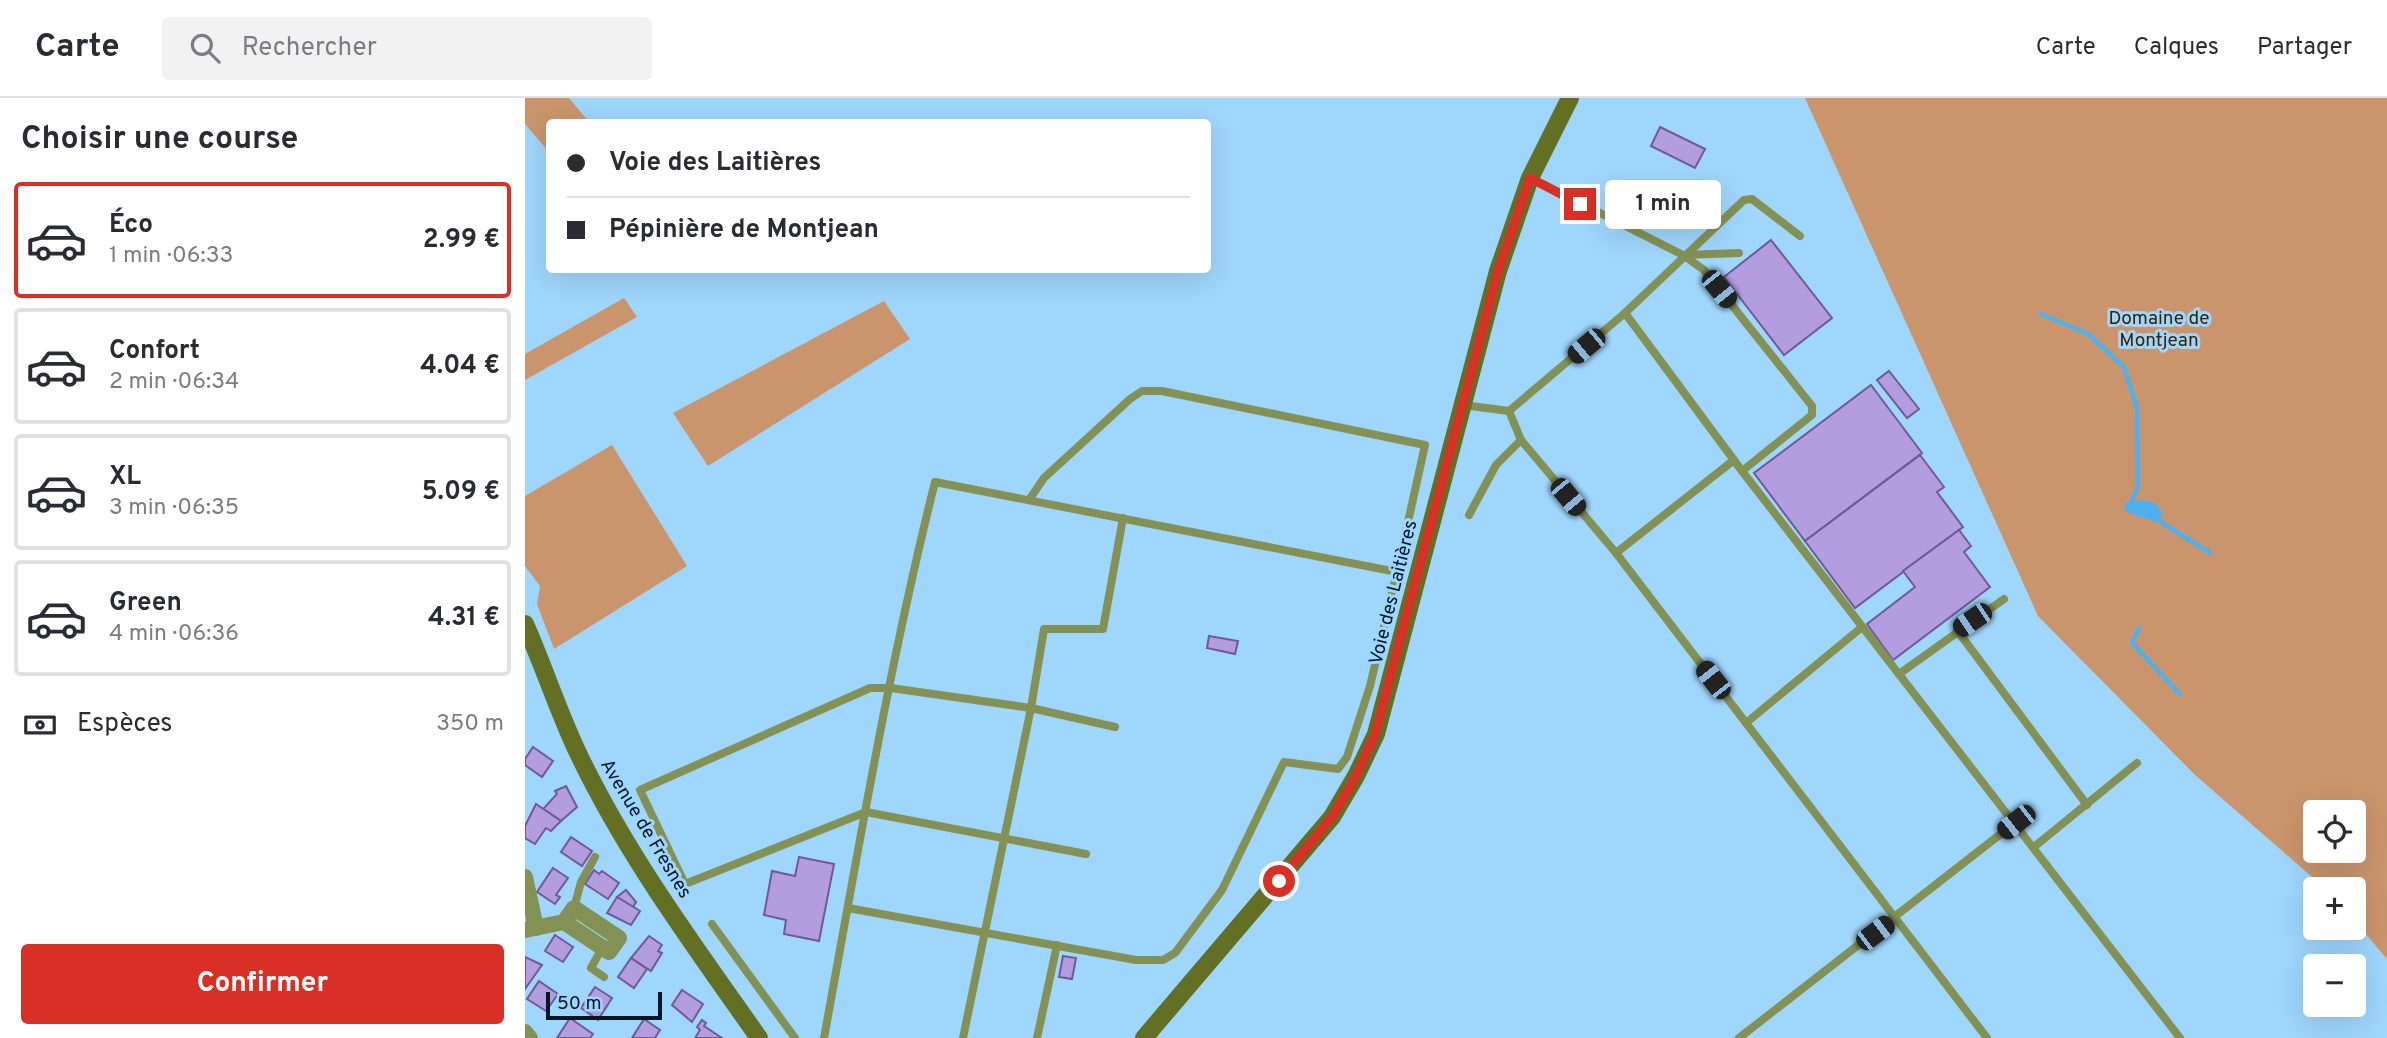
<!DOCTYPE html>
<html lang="fr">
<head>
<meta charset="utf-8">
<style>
  body { margin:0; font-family:Overpass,sans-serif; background:#f2f2f3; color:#2b2b33; height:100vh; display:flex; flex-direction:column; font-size:26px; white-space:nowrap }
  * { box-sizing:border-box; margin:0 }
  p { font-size:23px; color:#7c7c81 }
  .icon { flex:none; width:38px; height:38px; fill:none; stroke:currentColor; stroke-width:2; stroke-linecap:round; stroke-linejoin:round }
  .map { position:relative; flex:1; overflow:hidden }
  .panel { display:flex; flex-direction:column; background:#fff; width:525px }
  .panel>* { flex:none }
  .hud { position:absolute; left:21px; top:21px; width:665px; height:154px; border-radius:7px; box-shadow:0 7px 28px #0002; display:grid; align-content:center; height:154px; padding:0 21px; background:#fff }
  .tools { position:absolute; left:1778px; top:702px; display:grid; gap:14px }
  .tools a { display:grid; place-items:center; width:63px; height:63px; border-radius:7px; background:#fff; box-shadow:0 7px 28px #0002; font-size:35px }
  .scale { position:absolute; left:21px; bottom:18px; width:116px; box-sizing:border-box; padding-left:7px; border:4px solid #001728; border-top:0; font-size:19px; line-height:24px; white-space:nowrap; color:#001728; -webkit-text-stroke:5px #9fd6fc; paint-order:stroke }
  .end { position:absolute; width:32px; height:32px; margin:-16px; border:9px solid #d93025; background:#fff; box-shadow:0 0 0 4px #fff }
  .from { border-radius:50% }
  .bubble { position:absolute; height:49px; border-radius:7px; background:#fff; box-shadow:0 7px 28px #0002; font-size:23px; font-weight:700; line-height:49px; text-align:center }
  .car { position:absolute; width:21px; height:42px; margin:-21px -10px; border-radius:9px; box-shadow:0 0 5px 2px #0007; background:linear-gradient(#222 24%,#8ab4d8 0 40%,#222 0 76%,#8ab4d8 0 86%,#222 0) }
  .hud b { display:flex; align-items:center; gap:24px; height:66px; font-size:26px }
  .hud b+b { border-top:2px solid #e1e1e2 }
  .hud i { width:18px; height:18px; background:#2b2b33 }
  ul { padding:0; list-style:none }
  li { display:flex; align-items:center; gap:21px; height:116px; margin:0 14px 10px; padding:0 7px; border:4px solid #e1e1e2; border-radius:7px }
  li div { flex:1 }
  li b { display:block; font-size:26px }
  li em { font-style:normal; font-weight:700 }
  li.current { border-color:#d93025 }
  li>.icon { width:63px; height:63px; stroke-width:1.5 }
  h2 { padding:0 21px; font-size:32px; line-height:84px }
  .pay { display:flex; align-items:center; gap:18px; height:77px; padding:0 21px; font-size:26px }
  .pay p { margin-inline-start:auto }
  .cta { display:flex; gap:14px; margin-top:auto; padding:14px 21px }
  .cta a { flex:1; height:80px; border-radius:7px; background:#d93025; color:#fff; font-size:28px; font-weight:700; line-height:80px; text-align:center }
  header { display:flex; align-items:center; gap:42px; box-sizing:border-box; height:98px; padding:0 35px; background:#fff; border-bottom:2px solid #e1e1e2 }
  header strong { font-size:33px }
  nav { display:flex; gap:38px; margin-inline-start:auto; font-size:24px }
  .search { width:490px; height:63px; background:#f2f2f3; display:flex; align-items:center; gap:18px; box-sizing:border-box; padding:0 24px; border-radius:7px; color:#7c7c81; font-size:26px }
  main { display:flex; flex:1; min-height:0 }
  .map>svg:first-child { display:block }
  .green { fill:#ca956c; fill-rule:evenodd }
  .water { fill:#4eb0ec }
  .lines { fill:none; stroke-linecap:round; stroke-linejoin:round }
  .stream { stroke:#4eb0ec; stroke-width:4.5 }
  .building { fill:#b39de0; stroke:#6f5a97; stroke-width:2 }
  .lane { stroke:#849155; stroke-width:8 }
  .street { stroke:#849155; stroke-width:16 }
  .secondary { stroke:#637024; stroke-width:18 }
  .route { stroke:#d93025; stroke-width:9 }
  .labels { text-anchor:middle; stroke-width:6; stroke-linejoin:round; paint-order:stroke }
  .park-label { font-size:19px; fill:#3f2003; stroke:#9fd6fc }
  .street-label { font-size:19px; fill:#001728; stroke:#9fd6fc }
</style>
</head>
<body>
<header>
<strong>Carte</strong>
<div class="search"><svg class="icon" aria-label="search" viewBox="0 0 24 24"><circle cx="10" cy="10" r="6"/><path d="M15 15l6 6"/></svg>Rechercher</div>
<nav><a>Carte</a><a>Calques</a><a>Partager</a></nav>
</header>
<main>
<section class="panel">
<h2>Choisir une course</h2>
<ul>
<li class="current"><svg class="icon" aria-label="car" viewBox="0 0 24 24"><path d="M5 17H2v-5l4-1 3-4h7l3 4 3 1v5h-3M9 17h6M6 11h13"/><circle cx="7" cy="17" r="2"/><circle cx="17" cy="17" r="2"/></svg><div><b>Éco</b><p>1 min · 06:33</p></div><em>2.99 €</em></li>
<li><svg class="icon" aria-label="car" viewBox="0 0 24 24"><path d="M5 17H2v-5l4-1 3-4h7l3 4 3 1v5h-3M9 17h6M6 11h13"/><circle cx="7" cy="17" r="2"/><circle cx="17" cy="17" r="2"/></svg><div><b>Confort</b><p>2 min · 06:34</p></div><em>4.04 €</em></li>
<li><svg class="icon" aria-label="car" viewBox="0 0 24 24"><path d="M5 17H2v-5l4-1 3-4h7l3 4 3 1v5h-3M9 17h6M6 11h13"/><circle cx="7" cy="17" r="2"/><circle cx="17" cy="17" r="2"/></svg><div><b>XL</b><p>3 min · 06:35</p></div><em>5.09 €</em></li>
<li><svg class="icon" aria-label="car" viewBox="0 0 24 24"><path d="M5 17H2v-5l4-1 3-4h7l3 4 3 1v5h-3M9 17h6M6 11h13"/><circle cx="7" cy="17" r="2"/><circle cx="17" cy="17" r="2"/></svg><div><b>Green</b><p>4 min · 06:36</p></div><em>4.31 €</em></li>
</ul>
<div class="pay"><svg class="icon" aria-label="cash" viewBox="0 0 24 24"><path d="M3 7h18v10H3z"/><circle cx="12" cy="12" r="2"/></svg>Espèces<p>350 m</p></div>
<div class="cta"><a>Confirmer</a></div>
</section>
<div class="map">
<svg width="1862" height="940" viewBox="0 0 1862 940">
  <rect width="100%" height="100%" fill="#9fd6fc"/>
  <g class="green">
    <path d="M0 0H44L64 24H24V54L0 26Z"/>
    <path d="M1280 0H1862V861L1829 822V791H1801L1669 676 1513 518ZM1790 714H1829V752H1790Z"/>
    <path d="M99 200 112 219 0 282V256Z"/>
    <path d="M359 203 385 241 183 368 148 315Z"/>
    <path d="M87 347 162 468 29 551 12 506 15 488 0 468V398Z"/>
  </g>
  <path class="water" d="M1617 402 1630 405 1638 416 1631 424 1601 414 1599 405Z"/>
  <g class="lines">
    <g class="stream">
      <path d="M1516 216 1563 236 1599 269 1612 310 1613 389 1606 404"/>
      <path d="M1633 422 1685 455"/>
      <path d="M1614 530 1607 545 1655 596"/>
    </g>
  </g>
  <g class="building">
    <path d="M1135 29 1180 51 1170 70 1126 48Z"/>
    <path d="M1246 142 1307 220 1259 257 1199 179Z"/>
    <path d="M1364 273 1394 311 1382 320 1352 282Z"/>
    <path d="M1346 287 1397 355 1280 443 1229 375Z"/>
    <path d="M1395 357 1419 389 1412 394 1438 429 1330 510 1280 443Z"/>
    <path d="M1434 432 1446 448 1439 454 1465 489 1368 562 1342 526 1390 489 1378 473Z"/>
    <path d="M684 538 713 543 710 556 682 550Z"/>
    <path d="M8 649 28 663 17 679 0 667V661Z"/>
    <path d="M41 688 52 709 36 723 18 711 32 696 30 693Z"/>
    <path d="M11 706 36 723 26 733 21 730 10 746 0 740V728Z"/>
    <path d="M46 739 67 753 57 768 36 754Z"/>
    <path d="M274 759 309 766 294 843 259 836 261 822 239 817 247 773 270 778Z"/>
    <path d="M28 770 43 780 31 797 35 799 30 806 12 794Z"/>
    <path d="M69 772 74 776 77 773 94 785 83 801 60 786Z"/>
    <path d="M101 792 111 804 108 809 92 799Z"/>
    <path d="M92 799 115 813 106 827 82 815Z"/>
    <path d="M30 837 48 849 38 864 20 853Z"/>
    <path d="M124 838 137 847 133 853 137 855 126 873 106 860Z"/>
    <path d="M538 858 551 860 547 881 534 879Z"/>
    <path d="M0 859 17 867 0 891Z"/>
    <path d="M106 860 122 871 109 890 93 879Z"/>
    <path d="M14 883 33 896 21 913 2 901Z"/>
    <path d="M70 889 87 900 73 922 56 910Z"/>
    <path d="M157 892 178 906 167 924 147 907Z"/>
    <path d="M45 920 68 936 65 940H32Z"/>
    <path d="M119 921 135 932 130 940H107Z"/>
    <path d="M177 922 181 925 179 928 197 940H170L175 932 172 929Z"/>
  </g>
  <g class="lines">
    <g class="lane">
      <path d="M1006 80 1158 157 1179 172 1287 308V317L1217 373"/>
      <path d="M1158 157 1214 155"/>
      <path d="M1100 215 1219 102 1227 101 1275 138"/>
      <path d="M938 307 984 313 1100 215 1217 373 1655 940"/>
      <path d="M984 313 996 342 1091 455 1462 940"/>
      <path d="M504 402 519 380 605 301 617 293H637L900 347 872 474"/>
      <path d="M944 417 971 367 996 342"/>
      <path d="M1091 455 1209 362"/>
      <path d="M1432 532 1562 707"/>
      <path d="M1374 576 1479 501"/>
      <path d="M1221 625 1337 529"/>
      <path d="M1509 749 1612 665"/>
      <path d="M561 756 341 714 160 786 115 692 345 590H366L506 610 590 629"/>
      <path d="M49 810 56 784 70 759"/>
      <path d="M187 826 270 940"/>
      <path d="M77 850 66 870 79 879"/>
      <path d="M299 940C333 754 364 567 410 384L872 474 845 588 822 659 813 671 759 664 697 792 650 855 638 862H611L323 810"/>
      <path d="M438 940 506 610 519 531H578L598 420"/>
      <path d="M512 940 532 847"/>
      <path d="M1214 940 1491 724"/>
    </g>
    <g class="street">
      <path d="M0 779 11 830"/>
      <path d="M0 832 39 824 84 854 94 840 49 810 39 824"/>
      <path d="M0 934 5 940"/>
    </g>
    <g class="secondary">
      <path d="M0 526C19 569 33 613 53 655 101 756 170 849 234 940"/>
      <path d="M619 940 807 719 831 678 851 636 973 173 1005 80 1045 0"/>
    </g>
  </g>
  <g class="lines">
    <path class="route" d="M754 783 807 719 831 678 850 636 973 173 1005 80 1055 106"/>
  </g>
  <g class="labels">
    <g class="park-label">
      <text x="1634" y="226">Domaine de<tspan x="1634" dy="22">Montjean</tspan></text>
    </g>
    <g class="street-label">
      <text transform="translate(867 494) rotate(-76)" y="7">Voie des Laitières</text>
      <text transform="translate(122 730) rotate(59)" y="7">Avenue de Fresnes</text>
    </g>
  </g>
</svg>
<div class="tools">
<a><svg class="icon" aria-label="locate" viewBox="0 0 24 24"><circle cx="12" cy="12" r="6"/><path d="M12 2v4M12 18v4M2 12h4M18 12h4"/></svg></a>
<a>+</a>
<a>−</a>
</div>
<div class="scale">50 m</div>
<i class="end from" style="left:754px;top:783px"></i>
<i class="end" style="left:1055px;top:106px"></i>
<div class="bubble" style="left:1080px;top:82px;width:116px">1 min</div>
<i class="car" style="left:1194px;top:191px;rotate:141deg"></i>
<i class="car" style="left:1061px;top:248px;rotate:230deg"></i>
<i class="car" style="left:1043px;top:399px;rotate:140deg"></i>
<i class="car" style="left:1447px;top:522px;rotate:236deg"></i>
<i class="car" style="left:1188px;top:582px;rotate:322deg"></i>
<i class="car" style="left:1491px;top:724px;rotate:232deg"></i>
<i class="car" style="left:1350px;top:835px;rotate:53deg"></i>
<div class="hud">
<b><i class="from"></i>Voie des Laitières</b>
<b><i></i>Pépinière de Montjean</b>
</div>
</div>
</main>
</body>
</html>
